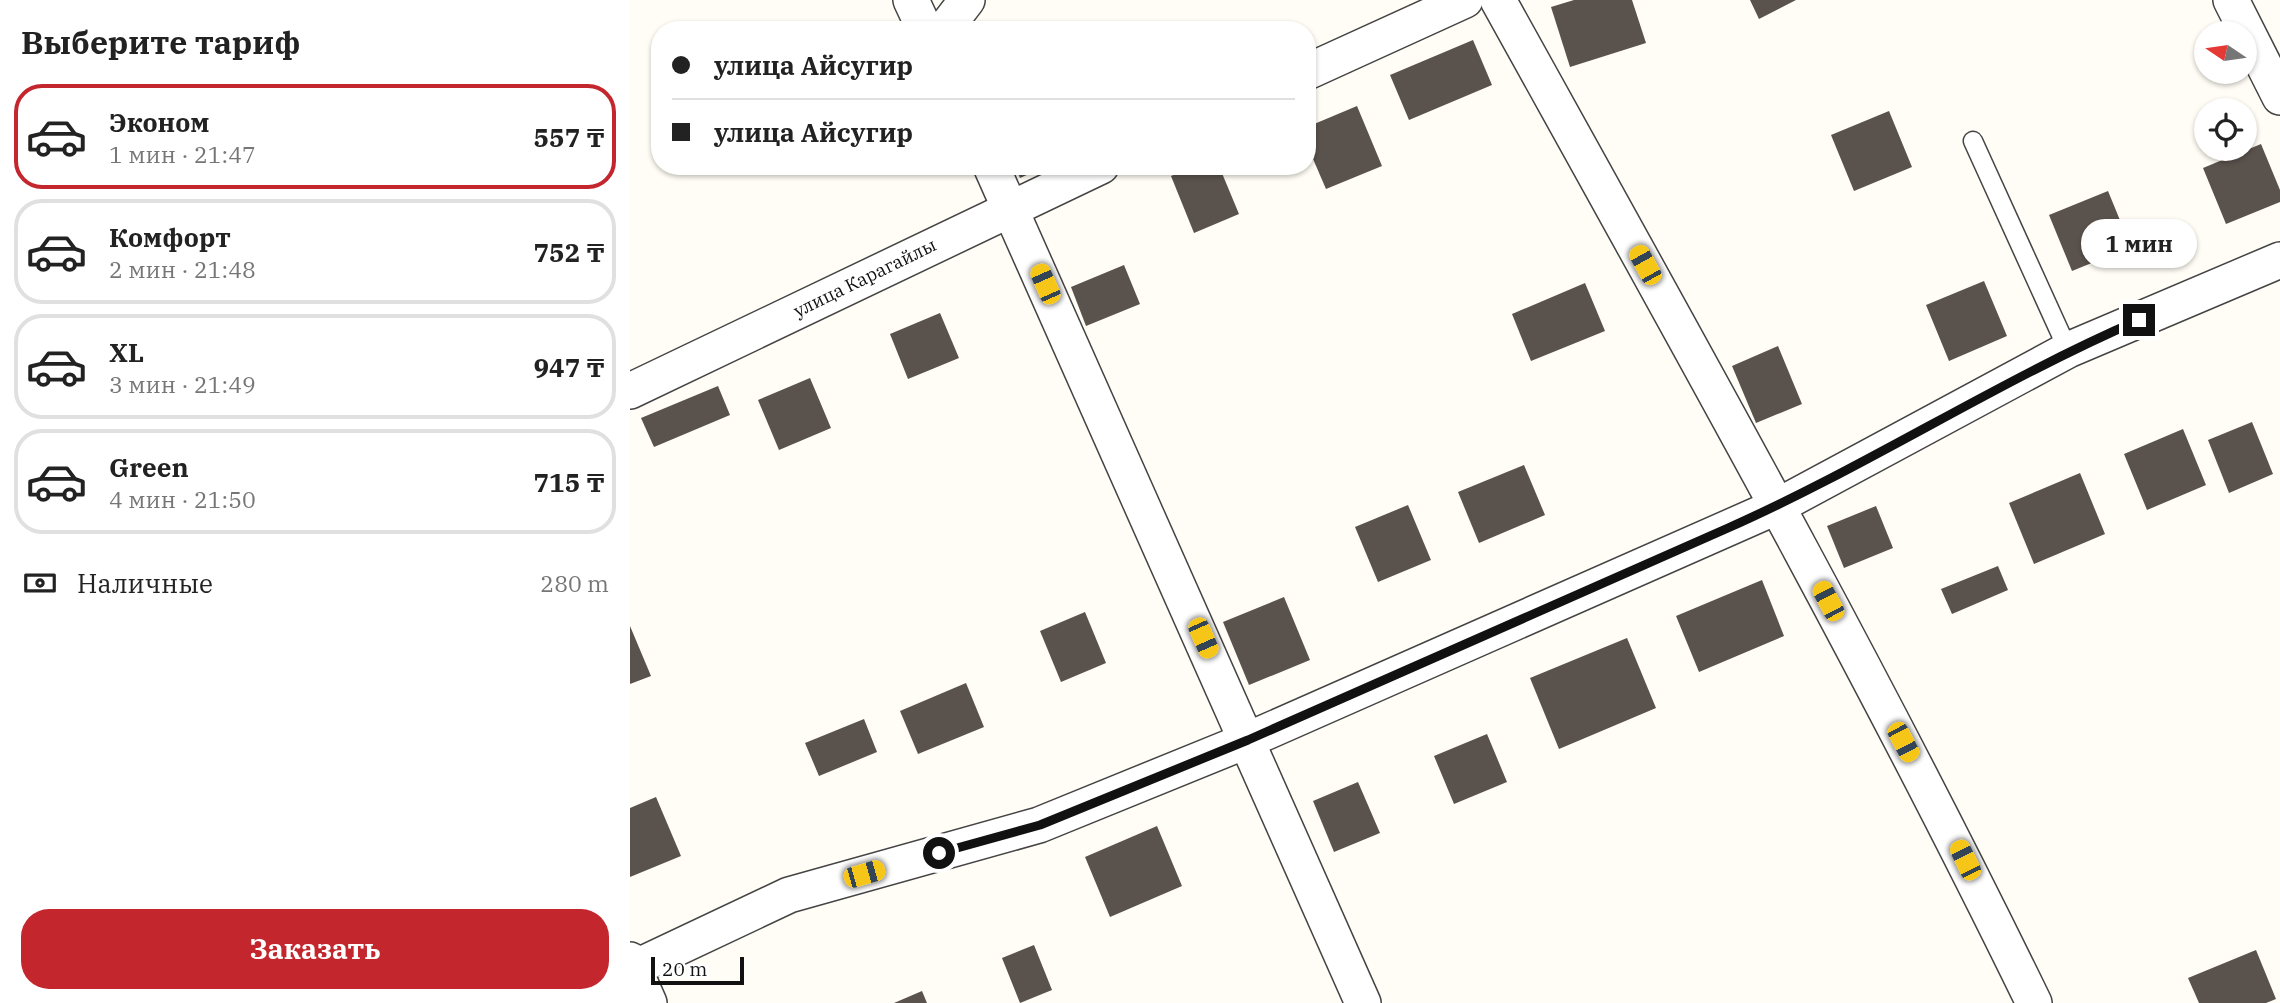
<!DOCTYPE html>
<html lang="ru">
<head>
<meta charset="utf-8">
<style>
  body { margin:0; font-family:"IBM Plex Serif",serif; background:#f2f2f2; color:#222; height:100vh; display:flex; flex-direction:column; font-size:26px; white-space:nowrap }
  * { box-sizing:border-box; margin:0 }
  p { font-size:23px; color:#767676 }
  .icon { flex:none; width:38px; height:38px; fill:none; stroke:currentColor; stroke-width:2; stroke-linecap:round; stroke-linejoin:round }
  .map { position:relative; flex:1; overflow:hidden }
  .details { display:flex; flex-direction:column; background:#fff; width:630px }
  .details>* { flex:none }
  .guide { position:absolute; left:21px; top:21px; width:665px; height:154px; border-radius:28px; box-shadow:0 2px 5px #0004; display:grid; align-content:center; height:154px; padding:0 21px; background:#fff }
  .needle { width:46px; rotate:283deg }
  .tools { position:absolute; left:1564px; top:21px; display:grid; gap:14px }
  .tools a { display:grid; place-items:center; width:63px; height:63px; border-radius:50%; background:#fff; box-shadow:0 2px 5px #0004; font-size:35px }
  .scale { position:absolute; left:21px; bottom:18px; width:93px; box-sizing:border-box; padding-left:7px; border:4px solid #111; border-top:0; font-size:19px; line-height:24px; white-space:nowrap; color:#111; -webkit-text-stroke:5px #fff; paint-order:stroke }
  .end { position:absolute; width:32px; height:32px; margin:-16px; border:9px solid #111; background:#fff; box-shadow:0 0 0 4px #fff }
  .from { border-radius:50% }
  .bubble { position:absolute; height:49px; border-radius:24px; background:#fff; box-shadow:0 2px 5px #0004; font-size:23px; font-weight:800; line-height:49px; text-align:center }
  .car { position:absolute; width:21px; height:42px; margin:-21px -10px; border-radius:9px; box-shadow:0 0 5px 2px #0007; background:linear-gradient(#f5c518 24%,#345 0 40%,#f5c518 0 76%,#345 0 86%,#f5c518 0) }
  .guide b { display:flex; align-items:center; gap:24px; height:66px; font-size:26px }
  .guide b+b { border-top:2px solid #e0e0e0 }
  .guide i { width:18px; height:18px; background:#222 }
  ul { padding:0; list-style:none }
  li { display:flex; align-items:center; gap:21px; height:105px; margin:0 14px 10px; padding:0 7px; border:4px solid #e0e0e0; border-radius:28px }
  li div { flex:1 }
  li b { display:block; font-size:26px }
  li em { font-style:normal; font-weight:800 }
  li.active { border-color:#c4262e }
  li>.icon { width:63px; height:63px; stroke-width:1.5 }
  h2 { padding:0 21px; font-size:32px; line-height:84px }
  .pay { display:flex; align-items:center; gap:18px; height:77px; padding:0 21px; font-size:26px }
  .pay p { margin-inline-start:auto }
  .button { display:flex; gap:14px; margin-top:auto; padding:14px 21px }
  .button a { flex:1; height:80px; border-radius:28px; background:#c4262e; color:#fff; font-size:28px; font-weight:800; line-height:80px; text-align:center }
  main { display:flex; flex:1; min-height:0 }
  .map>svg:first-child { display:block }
  .building { fill:#5a524d }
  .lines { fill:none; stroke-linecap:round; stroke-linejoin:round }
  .lane-casing { stroke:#444; stroke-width:21 }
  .street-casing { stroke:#444; stroke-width:38 }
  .lane { stroke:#fff; stroke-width:18 }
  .street { stroke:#fff; stroke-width:35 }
  .route { stroke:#111; stroke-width:9 }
  .labels { text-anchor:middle; stroke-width:7; stroke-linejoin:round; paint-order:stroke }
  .street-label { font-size:18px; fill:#111; stroke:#fff }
</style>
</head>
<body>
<main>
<section class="details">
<h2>Выберите тариф</h2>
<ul>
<li class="active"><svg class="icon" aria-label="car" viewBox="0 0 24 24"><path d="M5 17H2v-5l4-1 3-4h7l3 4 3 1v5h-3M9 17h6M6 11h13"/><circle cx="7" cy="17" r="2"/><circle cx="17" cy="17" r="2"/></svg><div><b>Эконом</b><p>1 мин · 21:47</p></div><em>557 ₸</em></li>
<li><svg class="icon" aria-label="car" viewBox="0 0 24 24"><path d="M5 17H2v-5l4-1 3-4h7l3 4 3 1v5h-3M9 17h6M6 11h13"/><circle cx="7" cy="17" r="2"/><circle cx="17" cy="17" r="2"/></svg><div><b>Комфорт</b><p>2 мин · 21:48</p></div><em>752 ₸</em></li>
<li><svg class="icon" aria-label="car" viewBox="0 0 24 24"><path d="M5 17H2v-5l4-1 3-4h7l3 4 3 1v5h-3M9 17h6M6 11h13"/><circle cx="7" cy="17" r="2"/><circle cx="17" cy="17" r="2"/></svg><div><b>XL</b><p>3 мин · 21:49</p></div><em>947 ₸</em></li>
<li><svg class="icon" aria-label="car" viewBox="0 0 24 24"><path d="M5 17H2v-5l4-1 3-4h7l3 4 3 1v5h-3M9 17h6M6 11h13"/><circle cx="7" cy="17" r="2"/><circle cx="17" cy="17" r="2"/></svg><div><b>Green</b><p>4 мин · 21:50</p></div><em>715 ₸</em></li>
</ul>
<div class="pay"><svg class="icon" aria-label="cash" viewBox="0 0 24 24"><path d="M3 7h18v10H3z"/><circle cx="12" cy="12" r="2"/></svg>Наличные<p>280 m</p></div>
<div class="button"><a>Заказать</a></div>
</section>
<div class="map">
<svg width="1650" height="1003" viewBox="0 0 1650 1003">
  <rect width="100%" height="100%" fill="#fffdf5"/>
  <g class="building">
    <path d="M944 0H1002L1016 43 940 67 921 7Z"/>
    <path d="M1120 0H1166L1129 19Z"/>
    <path d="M843 40 862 85 779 120 760 75Z"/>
    <path d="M727 106 752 166 696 189 677 145V127Z"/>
    <path d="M1259 111 1282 167 1224 191 1201 135Z"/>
    <path d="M1631 144 1650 190V202L1596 224 1573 168Z"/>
    <path d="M385 166H417L390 178Z"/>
    <path d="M565 166H589L609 214 564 233 541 176Z"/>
    <path d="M1478 191 1501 247 1442 271 1419 215Z"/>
    <path d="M494 265 510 304 456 326 441 287Z"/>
    <path d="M1354 281 1377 336 1319 361 1296 305Z"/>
    <path d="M955 283 975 331 901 361 882 314Z"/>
    <path d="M310 313 329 358 278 379 260 334Z"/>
    <path d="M1148 346 1172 404 1126 423 1102 366Z"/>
    <path d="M180 378 201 428 149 450 128 400Z"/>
    <path d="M88 386 100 415 24 447 11 418Z"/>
    <path d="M1622 422 1643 474 1599 493 1578 440Z"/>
    <path d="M1553 429 1576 485 1517 510 1494 454Z"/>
    <path d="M894 465 915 515 849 543 828 492Z"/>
    <path d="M1450 473 1475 534 1404 564 1379 503Z"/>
    <path d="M778 505 801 560 748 582 725 527Z"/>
    <path d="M1246 506 1263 548 1214 568 1197 526Z"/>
    <path d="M1368 566 1378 590 1322 614 1311 589Z"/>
    <path d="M1132 580 1154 636 1069 672 1046 616Z"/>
    <path d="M654 597 680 660 619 685 593 622Z"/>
    <path d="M455 612 476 663 431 682 410 631Z"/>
    <path d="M0 626 21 676 0 684Z"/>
    <path d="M997 638 1026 708 929 749 900 678Z"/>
    <path d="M336 683 354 727 288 754 270 711Z"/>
    <path d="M234 719 247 752 189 776 175 743Z"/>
    <path d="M857 734 877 782 824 804 804 756Z"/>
    <path d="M728 782 750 833 704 852 683 801Z"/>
    <path d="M26 797 51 856 0 877V808Z"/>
    <path d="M527 826 552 886 480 917 455 857Z"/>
    <path d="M404 945 422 990 390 1003 372 958Z"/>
    <path d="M1626 950 1646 999 1636 1003H1569L1558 978Z"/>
    <path d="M292 991 297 1003H264Z"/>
  </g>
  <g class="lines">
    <g class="lane-casing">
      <path id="lane" d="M1343 141 1438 350"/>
    </g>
    <g class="street-casing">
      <g id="street">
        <path d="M281 0 295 30"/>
        <path d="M868 0C1052 332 1238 662 1404 1003"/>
        <path d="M1601 0 1650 97"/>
        <path d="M314 30 337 0"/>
        <path d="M677 72 835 0"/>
        <path d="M361 166 733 1003"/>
        <path d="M0 391 471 166"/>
        <path d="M0 960 19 1003"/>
        <path d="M0 970 159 895 409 825 618 740 1148 506 1438 350 1650 260"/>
      </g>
    </g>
    <use href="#lane" class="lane"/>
    <use href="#street" class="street"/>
  </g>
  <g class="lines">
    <path class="route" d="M309 853 410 825 618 740 1098 528C1238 466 1368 381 1509 320"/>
  </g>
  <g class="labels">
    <g class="street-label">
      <text transform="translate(235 278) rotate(-26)" y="6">улица Карагайлы</text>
    </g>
  </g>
</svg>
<div class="tools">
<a><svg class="needle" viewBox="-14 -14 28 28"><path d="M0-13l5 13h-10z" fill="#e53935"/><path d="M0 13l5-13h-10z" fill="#767676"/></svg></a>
<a><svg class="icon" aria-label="locate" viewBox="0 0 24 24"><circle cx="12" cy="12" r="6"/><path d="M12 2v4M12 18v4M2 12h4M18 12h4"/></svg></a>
</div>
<div class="scale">20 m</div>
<i class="end from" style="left:309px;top:853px"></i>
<i class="end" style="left:1509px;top:320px"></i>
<div class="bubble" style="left:1451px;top:219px;width:116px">1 мин</div>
<i class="car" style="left:1015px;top:265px;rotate:331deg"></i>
<i class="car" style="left:415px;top:284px;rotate:336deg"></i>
<i class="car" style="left:1198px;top:601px;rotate:332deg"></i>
<i class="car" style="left:573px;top:638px;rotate:156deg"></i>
<i class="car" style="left:1273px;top:742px;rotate:152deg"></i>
<i class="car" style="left:1335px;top:860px;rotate:334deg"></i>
<i class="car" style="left:234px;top:874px;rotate:74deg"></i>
<div class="guide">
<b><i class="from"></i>улица Айсугир</b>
<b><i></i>улица Айсугир</b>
</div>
</div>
</main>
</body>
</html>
